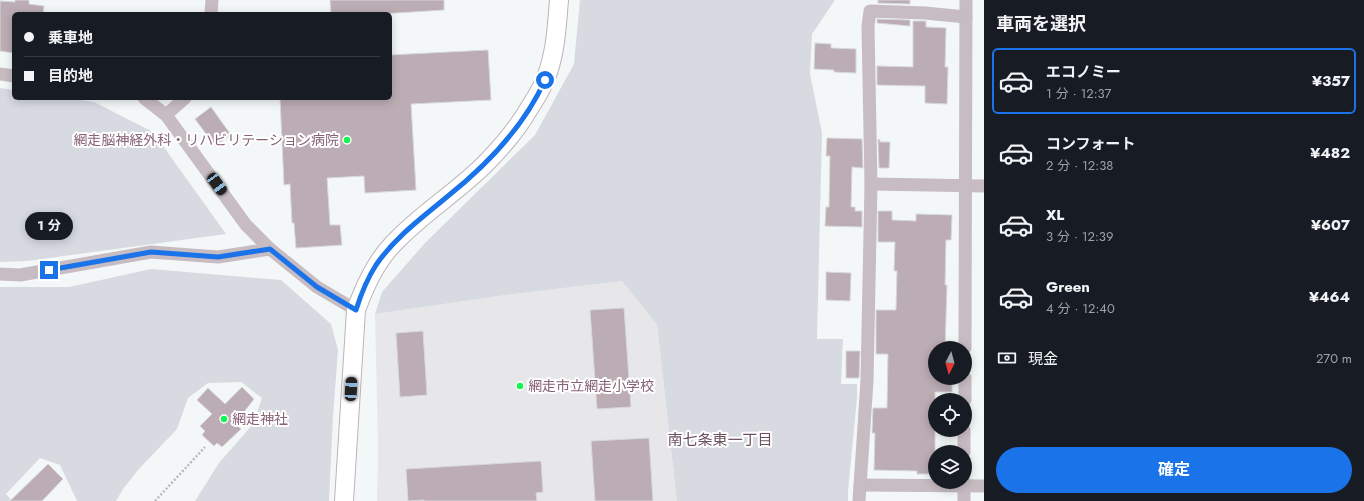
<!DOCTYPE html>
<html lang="ja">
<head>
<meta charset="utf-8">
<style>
  body { margin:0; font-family:Jost,"Noto Sans JP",sans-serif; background:#242831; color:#f1f3f6; height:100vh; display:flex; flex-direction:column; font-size:15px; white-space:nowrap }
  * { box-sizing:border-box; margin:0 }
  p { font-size:13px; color:#9ea1a6 }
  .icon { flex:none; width:22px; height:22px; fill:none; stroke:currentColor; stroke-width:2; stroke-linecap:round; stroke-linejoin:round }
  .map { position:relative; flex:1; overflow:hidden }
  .side { display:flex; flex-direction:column; background:#171b24; width:380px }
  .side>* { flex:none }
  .top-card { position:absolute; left:12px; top:12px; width:380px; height:88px; border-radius:6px; box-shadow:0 2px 10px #0003; display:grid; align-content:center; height:88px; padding:0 12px; background:#171b24 }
  .needle { width:26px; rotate:186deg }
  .fabs { position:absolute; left:928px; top:341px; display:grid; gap:8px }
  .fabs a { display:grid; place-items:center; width:44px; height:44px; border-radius:50%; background:#171b24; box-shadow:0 2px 10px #0003; font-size:20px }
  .end { position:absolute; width:18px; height:18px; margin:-9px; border:5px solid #1a73e8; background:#fff; box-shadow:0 0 0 2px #fff }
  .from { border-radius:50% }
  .bubble { position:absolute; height:28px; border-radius:14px; background:#171b24; box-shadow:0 2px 10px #0003; font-size:13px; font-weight:700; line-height:28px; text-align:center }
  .car { position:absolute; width:12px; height:24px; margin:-12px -6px; border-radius:5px; box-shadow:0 0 3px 1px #0007; background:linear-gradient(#222 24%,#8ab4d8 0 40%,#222 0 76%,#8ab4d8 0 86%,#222 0) }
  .top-card b { display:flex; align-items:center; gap:14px; height:38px; font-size:15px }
  .top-card b+b { border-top:1px solid #363941 }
  .top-card i { width:10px; height:10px; background:#f1f3f6 }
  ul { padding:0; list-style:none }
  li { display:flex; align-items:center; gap:12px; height:66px; margin:0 8px 6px; padding:0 4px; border:2px solid transparent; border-radius:6px }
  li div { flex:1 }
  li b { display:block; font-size:15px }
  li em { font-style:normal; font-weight:700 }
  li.active { border-color:#1a73e8 }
  li>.icon { width:36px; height:36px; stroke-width:1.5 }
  h2 { padding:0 12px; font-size:18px; line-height:48px }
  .pay { display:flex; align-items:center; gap:10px; height:44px; padding:0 12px; font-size:15px }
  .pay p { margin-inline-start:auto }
  .primary-button { display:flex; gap:8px; margin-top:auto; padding:8px 12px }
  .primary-button a { flex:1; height:46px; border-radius:24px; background:#1a73e8; color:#fff; font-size:16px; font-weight:700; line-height:46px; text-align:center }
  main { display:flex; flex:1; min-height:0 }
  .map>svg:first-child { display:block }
  .built { fill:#e7e7e9 }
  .green { fill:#d7dae1 }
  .building { fill:#bcacb4; stroke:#d6d8d8 }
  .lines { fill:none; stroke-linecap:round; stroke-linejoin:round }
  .secondary-casing { stroke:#bfb3b9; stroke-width:20 }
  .path { stroke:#beb7bb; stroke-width:2.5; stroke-dasharray:2 2; stroke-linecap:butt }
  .street { stroke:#c7bcc2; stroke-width:13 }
  .secondary { stroke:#fff; stroke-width:18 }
  .route { stroke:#1a73e8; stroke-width:5 }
  .poi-dot { fill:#15f552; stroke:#fff; stroke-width:1.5 }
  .labels { text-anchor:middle; stroke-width:4; stroke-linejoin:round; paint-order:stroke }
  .poi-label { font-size:14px; fill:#886376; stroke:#fff; text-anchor:start }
  .neighbourhood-label { font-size:15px; fill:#6c515f; stroke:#fff }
</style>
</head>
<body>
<main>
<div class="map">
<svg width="984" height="501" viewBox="0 0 984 501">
  <rect width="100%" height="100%" fill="#f3f7f7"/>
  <path class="built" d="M622 281 657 325 677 501H377L378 447 375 314 506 295Z"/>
  <g class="green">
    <path d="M580 0H835L812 34 810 74 822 133 817 339H843L841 384H857V398L848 491V501H677L657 325 622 281 506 295 375 314 382 292 425 243 535 135 574 64Z"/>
    <path d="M0 88 14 90V98H68L94 102 153 132 226 234 27 261 0 262Z"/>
    <path d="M151 269 281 280 331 324 338 350 333 416 329 501H195L219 463 253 424 262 398 241 382 208 383 188 398 177 429 138 470 123 489 116 501H77L60 465 40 458 6 494 12 501H0V287H69Z"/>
  </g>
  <g class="building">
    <path d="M15 0H29V4L44 6 43 14H14V53L0 51V1L15 2Z"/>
    <path d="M330 0H444V10L380 14H331Z"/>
    <path d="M878 0H910V4L878 3Z"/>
    <path d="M877 19 910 20V26L877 23Z"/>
    <path d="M913 21H926V27L946 28 945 67H948L947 104 925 103V86L877 85V66L913 67Z"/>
    <path d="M815 43 831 44V48L856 49V73L834 72V70L814 69Z"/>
    <path d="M488 50 491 100 411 104 416 190 365 193 364 176 327 178 330 225H340L342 245 296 248 294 223H292L290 184 284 185 280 98H390V55Z"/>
    <path d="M211 107 231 135 215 146 195 119Z"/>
    <path d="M827 138 862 139 863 168 852 167 851 207H855V211H862V227L825 226 826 207H829L830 156H826Z"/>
    <path d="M878 139 880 140V142H890L889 168H879Z"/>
    <path d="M878 211H892V220L916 221V214L952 215 951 240H946L945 285H947L945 348H935V378H952V392H935V474H917V471L874 470 875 433H872L873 408H887L888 354H876V310H896L897 271H894L895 242H878Z"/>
    <path d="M826 272 851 273 850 301 826 300Z"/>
    <path d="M624 308 631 407 597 409 590 310Z"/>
    <path d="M423 331 427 395 400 397 396 333Z"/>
    <path d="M846 351H860L859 378H846Z"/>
    <path d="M242 387 254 399 244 412 246 414 236 424 241 429 222 447 217 443 214 446 202 435 205 431 200 426 212 414 197 400 208 388 225 404Z"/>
    <path d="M649 438 653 501H595L591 441Z"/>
    <path d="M541 461 543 492 536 493 537 501H424V500L408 501 406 469Z"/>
    <path d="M48 464 63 479 42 501H10Z"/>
  </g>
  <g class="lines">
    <g class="secondary-casing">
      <path id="secondary" d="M344 501 356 310C365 286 375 263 393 244 421 214 456 193 485 164 502 147 518 128 530 107 538 95 545 83 549 69 556 47 557 23 559 0"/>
    </g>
    <path class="path" d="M155 501 205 447"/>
    <g class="street">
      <path d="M211 14 212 0"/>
      <path d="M0 74 14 76"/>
      <path d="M144 98 166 115 246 225 270 249 317 287 356 310"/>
      <path d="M166 115 185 98"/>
      <path d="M871 184 984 186"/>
      <path d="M0 274 20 275 151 252 218 257 270 249"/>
      <path d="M965 348 966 0"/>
      <path d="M965 400V378"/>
      <path d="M964 452V430"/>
      <path d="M860 485 984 486"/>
      <path d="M859 501 867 381 871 184 868 26 870 11 925 13 966 17"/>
      <path d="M964 501V482"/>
    </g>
    <use href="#secondary" class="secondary"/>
  </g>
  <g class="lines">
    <path class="route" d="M49 270 151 252 218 257 270 249 317 287 356 310C361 294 367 279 376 265 395 237 423 217 448 196 488 164 524 127 545 80"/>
  </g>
  <g class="poi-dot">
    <circle cx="347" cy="140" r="4"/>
    <circle cx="520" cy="386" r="4"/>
    <circle cx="224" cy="419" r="4"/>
  </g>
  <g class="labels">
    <g class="poi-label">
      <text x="339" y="145" text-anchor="end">網走脳神経外科・リハビリテーション病院</text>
      <text x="528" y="391">網走市立網走小学校</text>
      <text x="232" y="424">網走神社</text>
    </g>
    <g class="neighbourhood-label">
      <text x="720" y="445">南七条東一丁目</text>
    </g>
  </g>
</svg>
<div class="fabs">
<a><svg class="needle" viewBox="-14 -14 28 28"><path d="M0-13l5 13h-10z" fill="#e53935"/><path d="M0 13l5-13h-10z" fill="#9ea1a6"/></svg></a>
<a><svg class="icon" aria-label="locate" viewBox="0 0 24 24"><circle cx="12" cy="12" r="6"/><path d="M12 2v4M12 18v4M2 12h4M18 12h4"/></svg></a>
<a><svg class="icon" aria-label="layers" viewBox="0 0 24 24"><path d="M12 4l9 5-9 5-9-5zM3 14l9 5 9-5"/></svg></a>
</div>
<i class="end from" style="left:545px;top:80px"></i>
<i class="end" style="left:49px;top:270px"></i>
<div class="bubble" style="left:25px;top:212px;width:48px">1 分</div>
<i class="car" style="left:217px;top:184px;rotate:144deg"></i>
<i class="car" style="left:351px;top:389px;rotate:3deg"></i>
<div class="top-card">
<b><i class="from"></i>乗車地</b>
<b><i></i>目的地</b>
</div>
</div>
<section class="side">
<h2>車両を選択</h2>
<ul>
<li class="active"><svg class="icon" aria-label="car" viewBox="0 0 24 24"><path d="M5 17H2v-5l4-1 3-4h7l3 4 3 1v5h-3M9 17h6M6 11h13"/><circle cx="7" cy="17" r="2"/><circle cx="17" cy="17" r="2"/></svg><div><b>エコノミー</b><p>1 分 · 12:37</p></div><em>¥357</em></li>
<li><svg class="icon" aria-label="car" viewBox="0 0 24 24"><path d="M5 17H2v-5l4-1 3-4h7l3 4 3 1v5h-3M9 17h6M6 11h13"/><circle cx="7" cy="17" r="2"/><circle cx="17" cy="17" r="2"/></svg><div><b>コンフォート</b><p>2 分 · 12:38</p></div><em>¥482</em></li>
<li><svg class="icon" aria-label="car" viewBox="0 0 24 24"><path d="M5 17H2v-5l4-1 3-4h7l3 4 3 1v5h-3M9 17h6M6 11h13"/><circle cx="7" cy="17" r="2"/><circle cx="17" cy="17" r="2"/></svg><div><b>XL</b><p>3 分 · 12:39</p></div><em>¥607</em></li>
<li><svg class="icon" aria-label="car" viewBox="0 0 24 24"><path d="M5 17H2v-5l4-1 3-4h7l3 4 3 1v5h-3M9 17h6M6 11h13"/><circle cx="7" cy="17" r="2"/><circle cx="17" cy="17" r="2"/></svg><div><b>Green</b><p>4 分 · 12:40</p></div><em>¥464</em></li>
</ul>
<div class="pay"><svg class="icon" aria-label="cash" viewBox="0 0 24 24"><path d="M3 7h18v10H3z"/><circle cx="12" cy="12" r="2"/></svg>現金<p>270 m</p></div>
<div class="primary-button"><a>確定</a></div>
</section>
</main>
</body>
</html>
